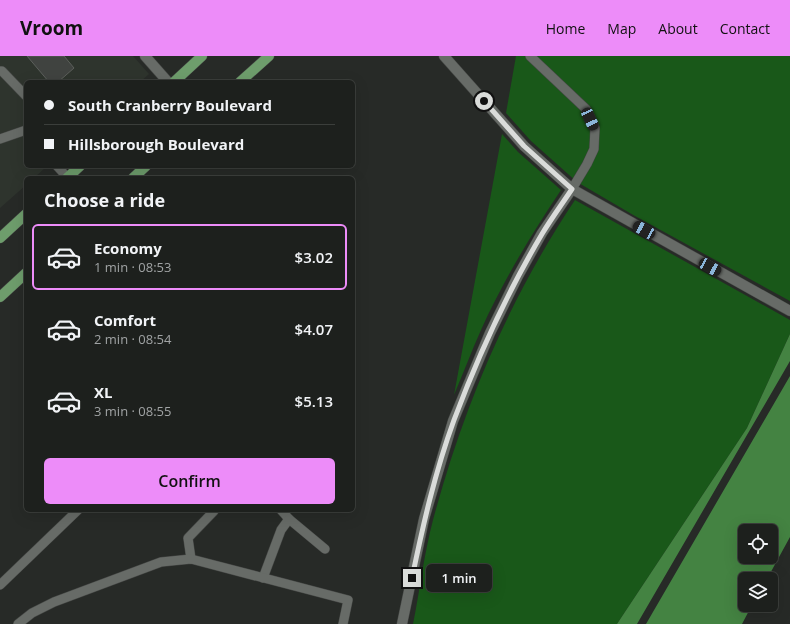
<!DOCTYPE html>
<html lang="en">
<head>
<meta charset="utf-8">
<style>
  body { margin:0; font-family:"Open Sans",sans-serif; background:#2a2d2a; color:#f1f3f6; height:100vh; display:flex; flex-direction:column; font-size:15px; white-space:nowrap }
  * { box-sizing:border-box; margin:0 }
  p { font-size:13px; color:#a0a3a4 }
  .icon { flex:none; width:22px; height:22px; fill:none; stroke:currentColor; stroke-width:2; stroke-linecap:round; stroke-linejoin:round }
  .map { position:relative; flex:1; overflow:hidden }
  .side { position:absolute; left:24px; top:120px; width:331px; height:336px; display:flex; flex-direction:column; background:#1d201d; border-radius:6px; box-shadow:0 4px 16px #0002,0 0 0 1px #3b3e3b }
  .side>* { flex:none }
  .guide { position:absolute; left:24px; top:24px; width:331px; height:88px; border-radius:6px; box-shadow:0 4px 16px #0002,0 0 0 1px #3b3e3b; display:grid; align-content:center; height:88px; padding:0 20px; background:#1d201d }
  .tools { position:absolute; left:738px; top:468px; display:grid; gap:8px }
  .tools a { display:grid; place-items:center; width:40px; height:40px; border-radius:6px; background:#1d201d; box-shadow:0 4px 16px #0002,0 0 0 1px #3b3e3b; font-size:20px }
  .end { position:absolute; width:18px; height:18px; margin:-9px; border:5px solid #dadcda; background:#111; box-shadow:0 0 0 2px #111 }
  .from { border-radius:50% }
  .bubble { position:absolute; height:28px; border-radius:6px; background:#1d201d; box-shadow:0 4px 16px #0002,0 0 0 1px #3b3e3b; font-size:13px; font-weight:600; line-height:28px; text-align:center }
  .car { position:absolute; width:12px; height:24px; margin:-12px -6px; border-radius:5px; box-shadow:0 0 3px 1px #0007; background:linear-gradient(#222 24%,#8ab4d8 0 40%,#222 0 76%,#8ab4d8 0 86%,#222 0) }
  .guide b { display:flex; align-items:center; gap:14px; height:38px; font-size:15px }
  .guide b+b { border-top:1px solid #3b3e3b }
  .guide i { width:10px; height:10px; background:#f1f3f6 }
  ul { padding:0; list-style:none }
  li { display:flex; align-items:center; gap:12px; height:66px; margin:0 8px 6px; padding:0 12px; border:2px solid transparent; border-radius:6px }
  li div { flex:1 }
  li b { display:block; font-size:15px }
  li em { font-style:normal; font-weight:600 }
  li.on { border-color:#ed8cf9 }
  li>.icon { width:36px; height:36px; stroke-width:1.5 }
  h2 { padding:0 20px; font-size:18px; line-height:48px }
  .button { display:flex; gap:8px; margin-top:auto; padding:8px 20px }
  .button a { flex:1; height:46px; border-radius:6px; background:#ed8cf9; color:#111; font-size:16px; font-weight:600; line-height:46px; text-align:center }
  header { display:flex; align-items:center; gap:24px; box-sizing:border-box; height:56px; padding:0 20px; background:#ed8cf9; color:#111 }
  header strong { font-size:19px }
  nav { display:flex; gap:22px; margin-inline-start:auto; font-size:14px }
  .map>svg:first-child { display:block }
  .built { fill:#2e342d }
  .green { fill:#195819 }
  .water { fill:#448342; fill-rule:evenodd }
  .building { fill:#404340; stroke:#5c5f5b }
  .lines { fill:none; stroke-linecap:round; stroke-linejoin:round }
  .service-casing { stroke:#454745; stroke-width:10 }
  .minor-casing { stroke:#454745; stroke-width:11 }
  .tertiary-casing { stroke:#454745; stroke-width:11 }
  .primary-casing { stroke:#454745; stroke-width:11 }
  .service { stroke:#676b67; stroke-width:9 }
  .minor { stroke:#676b67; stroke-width:10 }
  .tertiary { stroke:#676b67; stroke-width:10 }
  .primary { stroke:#6e9d6c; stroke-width:10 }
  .route { stroke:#dadcda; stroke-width:5 }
</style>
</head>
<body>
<header>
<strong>Vroom</strong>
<nav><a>Home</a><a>Map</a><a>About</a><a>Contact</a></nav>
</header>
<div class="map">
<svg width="790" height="568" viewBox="0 0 790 568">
  <rect width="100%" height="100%" fill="#272a27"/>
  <path class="built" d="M0 0H133L149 18 140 26H26V110H47L34 122H26V129L0 152Z"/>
  <g class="green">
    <path d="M516 0H790V245L635 160 577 126 531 85 506 57Z"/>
    <path d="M502 78 518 96 561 134C531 179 503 225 481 274 471 296 463 318 454 339Z"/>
    <path d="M575 144 790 264V278L747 372 617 568H413C420 533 424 498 433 464 464 349 509 243 575 144Z"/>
  </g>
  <g class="water">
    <path d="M790 278V305L637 568H617L747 372Z"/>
    <path d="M790 320V481L767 523H745V549H752L742 568H646ZM745 475H771V501H745Z"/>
  </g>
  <path class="building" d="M27 0H64L74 12 58 26H49Z"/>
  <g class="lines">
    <g class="service-casing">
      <g id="service">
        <path d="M530 0 586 53 595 72 594 93 587 108 572 133"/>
        <path d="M0 15H2L26 40"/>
        <path d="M0 83 26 74"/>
        <path d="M57 110 67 121"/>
        <path d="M281 454 289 463"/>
        <path d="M191 503 188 482 214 455"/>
        <path d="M263 522 281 474 289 463 325 493"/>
        <path d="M0 529 78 454"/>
        <path d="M18 568 32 557 54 546 161 506 191 503 348 544 343 568"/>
      </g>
    </g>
    <g class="minor-casing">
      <path id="minor" d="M145 0 168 26"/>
    </g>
    <g class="tertiary-casing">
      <g id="tertiary">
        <path d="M444 0 524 90 572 133 790 255"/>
        <path d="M402 568 424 463 453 365 490 277 518 220 542 177 572 133"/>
      </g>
    </g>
    <g class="primary-casing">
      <g id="primary">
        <path d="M174 26 202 0"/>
        <path d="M240 26 269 0"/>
        <path d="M67 122 80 110"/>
        <path d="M133 122 146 110"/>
        <path d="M0 182 26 158"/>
        <path d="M0 241 26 217"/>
      </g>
    </g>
    <use href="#service" class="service"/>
    <use href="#minor" class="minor"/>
    <use href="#tertiary" class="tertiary"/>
    <use href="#primary" class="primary"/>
  </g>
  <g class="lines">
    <path class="route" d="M412 522C423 469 435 416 454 364 478 300 507 237 542 178 551 163 562 148 572 133L524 90 484 45"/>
  </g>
</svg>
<div class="tools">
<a><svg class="icon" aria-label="locate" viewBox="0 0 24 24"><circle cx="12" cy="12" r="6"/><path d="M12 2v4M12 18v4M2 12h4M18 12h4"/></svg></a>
<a><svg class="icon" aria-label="layers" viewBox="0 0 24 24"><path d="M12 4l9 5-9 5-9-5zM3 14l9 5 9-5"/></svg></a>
</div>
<i class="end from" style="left:484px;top:45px"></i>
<i class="end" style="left:412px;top:522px"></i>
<div class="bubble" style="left:426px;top:508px;width:66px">1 min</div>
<i class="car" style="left:590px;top:63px;rotate:155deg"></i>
<i class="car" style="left:644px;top:174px;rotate:299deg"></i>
<i class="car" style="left:710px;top:211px;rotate:119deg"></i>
<div class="guide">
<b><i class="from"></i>South Cranberry Boulevard</b>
<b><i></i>Hillsborough Boulevard</b>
</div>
<section class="side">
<h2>Choose a ride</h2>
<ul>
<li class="on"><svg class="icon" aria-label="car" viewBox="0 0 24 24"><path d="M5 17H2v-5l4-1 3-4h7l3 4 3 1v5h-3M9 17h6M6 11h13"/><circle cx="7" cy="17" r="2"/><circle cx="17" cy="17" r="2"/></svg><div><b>Economy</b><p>1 min · 08:53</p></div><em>$3.02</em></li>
<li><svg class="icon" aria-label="car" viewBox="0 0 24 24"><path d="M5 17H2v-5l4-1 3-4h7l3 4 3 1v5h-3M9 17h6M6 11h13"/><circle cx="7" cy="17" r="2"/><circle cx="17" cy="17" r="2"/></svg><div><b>Comfort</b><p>2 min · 08:54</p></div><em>$4.07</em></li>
<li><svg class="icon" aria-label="car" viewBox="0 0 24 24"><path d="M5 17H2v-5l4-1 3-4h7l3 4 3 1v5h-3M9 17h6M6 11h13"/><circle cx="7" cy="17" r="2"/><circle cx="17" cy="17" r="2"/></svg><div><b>XL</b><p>3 min · 08:55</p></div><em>$5.13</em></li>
</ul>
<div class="button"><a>Confirm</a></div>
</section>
</div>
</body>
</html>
